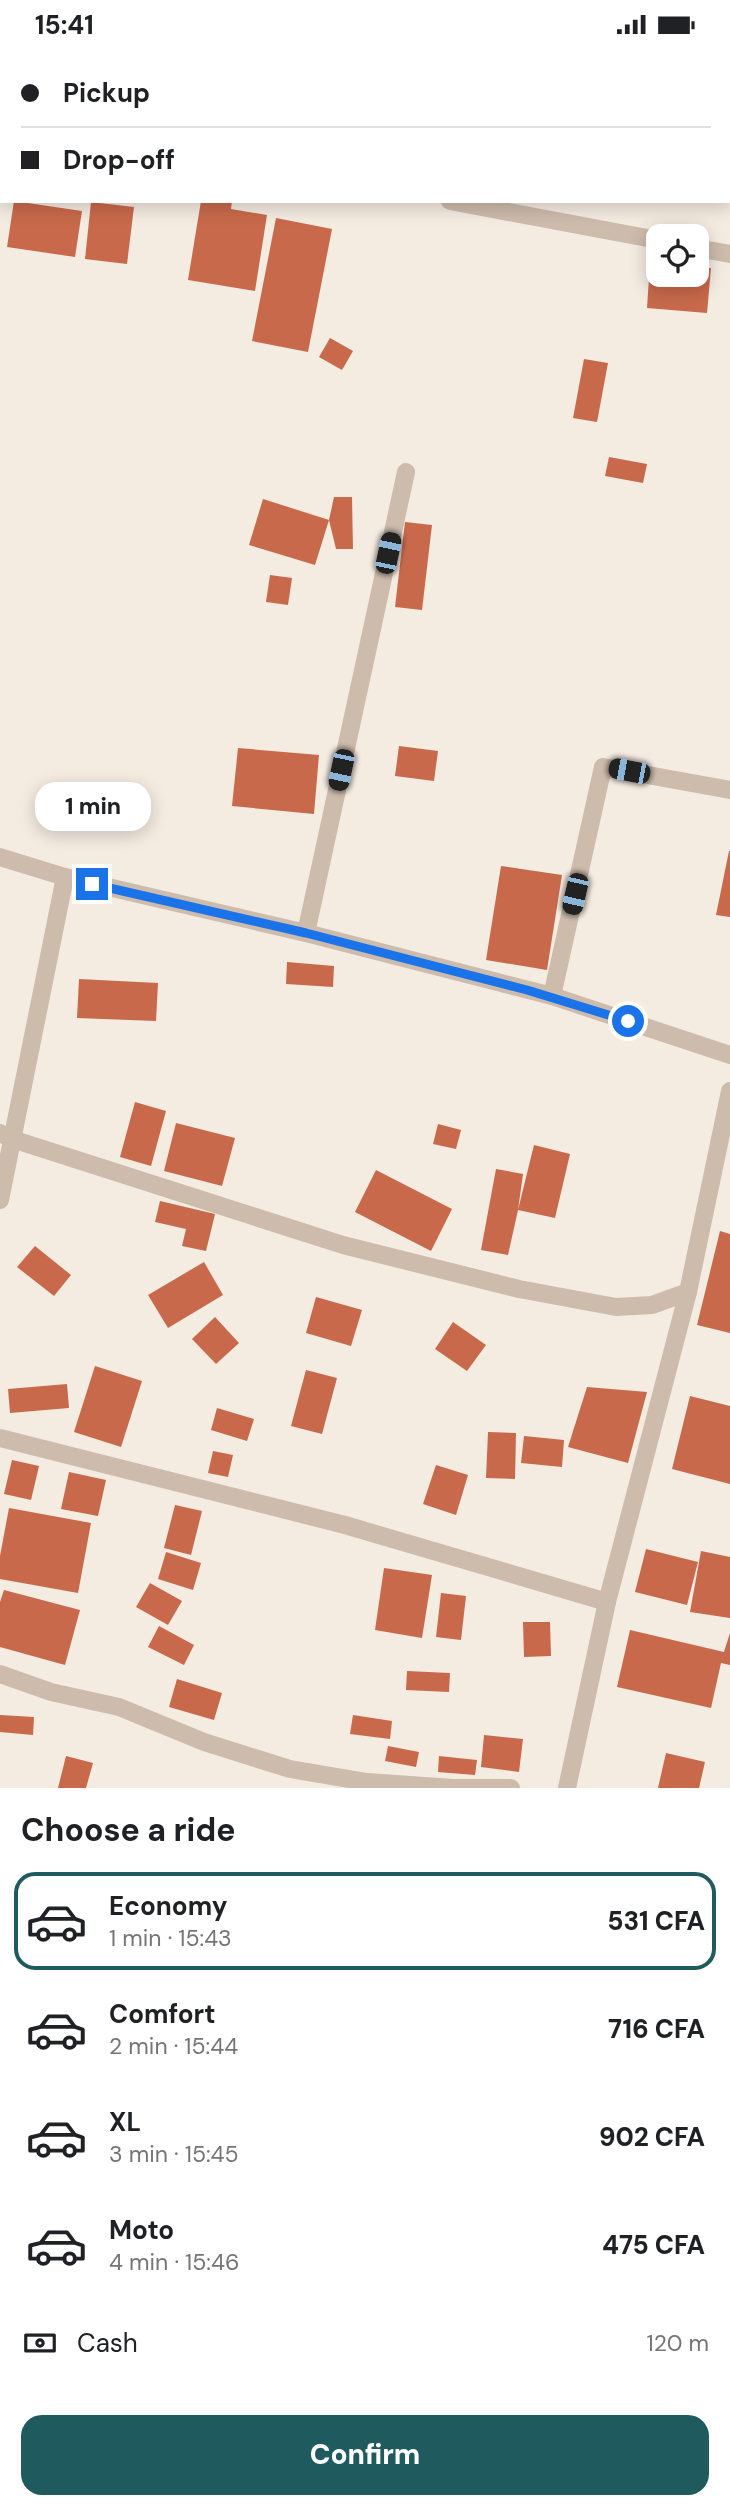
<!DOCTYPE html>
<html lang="en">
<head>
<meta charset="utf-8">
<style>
  body { margin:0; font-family:"DM Sans",sans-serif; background:#f2f2f2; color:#202124; height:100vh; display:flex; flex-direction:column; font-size:26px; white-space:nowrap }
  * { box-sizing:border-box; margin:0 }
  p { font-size:23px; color:#757577 }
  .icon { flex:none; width:38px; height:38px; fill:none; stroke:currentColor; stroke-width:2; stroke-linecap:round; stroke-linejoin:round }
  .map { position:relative; height:1739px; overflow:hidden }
  .drawer { display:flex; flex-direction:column; background:#fff; flex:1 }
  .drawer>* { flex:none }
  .banner { position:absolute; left:0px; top:0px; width:732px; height:154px; box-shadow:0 4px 18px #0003; display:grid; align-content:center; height:154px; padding:0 21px; background:#fff }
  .buttons { position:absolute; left:646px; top:175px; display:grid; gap:14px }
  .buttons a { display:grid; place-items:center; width:63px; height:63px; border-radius:14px; background:#fff; box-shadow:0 4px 18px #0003; font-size:35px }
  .end { position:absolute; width:32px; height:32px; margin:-16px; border:9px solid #1a73e8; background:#fff; box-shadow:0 0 0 4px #fff }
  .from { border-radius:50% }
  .bubble { position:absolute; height:49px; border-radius:21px; background:#fff; box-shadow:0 4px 18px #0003; font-size:23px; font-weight:800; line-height:49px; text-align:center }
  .car { position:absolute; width:21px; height:42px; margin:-21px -10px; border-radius:9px; box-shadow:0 0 5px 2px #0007; background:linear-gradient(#222 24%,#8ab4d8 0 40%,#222 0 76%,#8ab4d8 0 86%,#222 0) }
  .banner b { display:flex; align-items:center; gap:24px; height:66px; font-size:26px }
  .banner b+b { border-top:2px solid #e0e0e0 }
  .banner i { width:18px; height:18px; background:#202124 }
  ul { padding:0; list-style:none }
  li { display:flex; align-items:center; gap:21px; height:98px; margin:0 14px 10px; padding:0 7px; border:4px solid transparent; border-radius:21px }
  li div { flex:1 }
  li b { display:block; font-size:26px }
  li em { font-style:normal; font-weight:800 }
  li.on { border-color:#1f5a5e }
  li>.icon { width:63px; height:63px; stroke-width:1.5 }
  h2 { padding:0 21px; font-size:32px; line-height:84px }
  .pay { display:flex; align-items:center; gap:18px; height:77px; padding:0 21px; font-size:26px }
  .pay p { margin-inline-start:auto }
  .primary-button { display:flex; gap:14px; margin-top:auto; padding:14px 21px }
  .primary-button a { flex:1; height:80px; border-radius:21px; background:#1f5a5e; color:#fff; font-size:28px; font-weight:800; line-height:80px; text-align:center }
  .status { display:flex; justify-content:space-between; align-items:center; height:49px; padding:0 35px; background:#fff; direction:ltr }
  .status svg { height:19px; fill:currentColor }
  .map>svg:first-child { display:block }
  .building { fill:#c8694b }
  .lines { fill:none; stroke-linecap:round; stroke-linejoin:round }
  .minor { stroke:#cdbbac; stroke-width:18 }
  .route { stroke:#1a73e8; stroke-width:9 }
</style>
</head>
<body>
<div class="status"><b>15:41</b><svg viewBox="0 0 49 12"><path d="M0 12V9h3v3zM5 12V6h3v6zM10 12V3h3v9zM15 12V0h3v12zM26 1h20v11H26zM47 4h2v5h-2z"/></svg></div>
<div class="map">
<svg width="730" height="1739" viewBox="0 0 730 1739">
  <rect width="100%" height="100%" fill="#f4ebe1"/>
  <g class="building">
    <path d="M14 152 82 162 75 208 7 198Z"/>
    <path d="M201 152H232L231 160 267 166 255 242 188 231Z"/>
    <path d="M91 153 134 158 127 215 85 210Z"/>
    <path d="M276 169 332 180 308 303 252 292Z"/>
    <path d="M650 214H658V226H696V218L711 219 707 264 647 259Z"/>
    <path d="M330 289 353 302 342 321 319 308Z"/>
    <path d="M584 310 608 314 597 373 573 369Z"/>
    <path d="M609 408 647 415 643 434 605 427Z"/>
    <path d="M334 448H352L353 500H336L329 471Z"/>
    <path d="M263 450 329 471 315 516 249 496Z"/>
    <path d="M405 473 432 476 422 561 395 558Z"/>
    <path d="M270 526 292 529 288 556 266 553Z"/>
    <path d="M399 697 438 702 434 732 395 727Z"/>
    <path d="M238 699 319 706 314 765 232 757Z"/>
    <path d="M729 802H730V868L716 866Z"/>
    <path d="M501 817 562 826 547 921 486 911Z"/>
    <path d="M287 913 334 917 333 938 286 935Z"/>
    <path d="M79 930 158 934 156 972 77 969Z"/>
    <path d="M135 1053 166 1062 151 1117 120 1108Z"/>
    <path d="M176 1074 235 1089 222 1137 164 1122Z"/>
    <path d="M438 1075 461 1081 456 1100 433 1095Z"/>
    <path d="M534 1096 570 1105 555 1169 518 1161 508 1206 481 1201 496 1120 523 1125 518 1161Z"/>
    <path d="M376 1121 452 1160 431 1202 355 1163Z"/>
    <path d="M160 1152 215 1165 206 1202 182 1197 186 1180 155 1173Z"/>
    <path d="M720 1182 730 1185V1284L697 1276Z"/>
    <path d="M35 1197 71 1226 54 1247 17 1218Z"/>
    <path d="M204 1213 223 1246 168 1279 148 1246Z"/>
    <path d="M316 1248 362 1261 351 1297 306 1284Z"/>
    <path d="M215 1268 239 1294 216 1315 192 1290Z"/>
    <path d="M453 1273 486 1296 467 1322 435 1300Z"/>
    <path d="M95 1317 142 1332 121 1398 74 1383Z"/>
    <path d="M306 1321 337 1329 322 1385 291 1377Z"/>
    <path d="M67 1335 69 1359 10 1364 8 1340Z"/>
    <path d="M587 1338 647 1343 628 1414 568 1398Z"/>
    <path d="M690 1347 730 1357V1435L672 1420Z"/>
    <path d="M217 1359 254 1370 247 1392 211 1381Z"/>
    <path d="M488 1383 516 1384 515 1430 486 1429Z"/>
    <path d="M524 1387 564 1391 562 1418 521 1414Z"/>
    <path d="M213 1402 233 1406 228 1428 208 1424Z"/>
    <path d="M12 1411 39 1417 31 1451 4 1445Z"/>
    <path d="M436 1416 468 1426 456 1466 423 1455Z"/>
    <path d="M69 1423 106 1431 98 1467 61 1460Z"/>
    <path d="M175 1456 202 1462 191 1506 164 1499Z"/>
    <path d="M9 1459 91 1474 78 1544 0 1530V1507Z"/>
    <path d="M646 1500 698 1513 687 1556 635 1543Z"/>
    <path d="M701 1502 730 1508V1569L690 1563Z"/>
    <path d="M166 1503 201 1514 193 1541 158 1530Z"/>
    <path d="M384 1519 432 1526 422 1589 375 1581Z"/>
    <path d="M150 1534 182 1552 168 1576 136 1558Z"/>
    <path d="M4 1541 80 1561 65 1616 0 1598V1553Z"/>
    <path d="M441 1544 466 1547 461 1591 436 1588Z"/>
    <path d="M523 1573H550L551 1607 524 1608Z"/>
    <path d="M159 1577 194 1596 184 1616 148 1598Z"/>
    <path d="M630 1581 724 1603 730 1584V1616L721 1614 711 1659 617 1638Z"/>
    <path d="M407 1622 450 1624 449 1643 406 1641Z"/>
    <path d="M177 1630 222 1644 214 1671 169 1658Z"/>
    <path d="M0 1666 34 1668 33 1686 0 1683Z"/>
    <path d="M353 1666 392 1672 390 1690 350 1685Z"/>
    <path d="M484 1686 523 1690 519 1723 481 1718Z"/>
    <path d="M388 1697 419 1703 416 1718 385 1712Z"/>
    <path d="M666 1704 705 1713 699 1739H658Z"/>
    <path d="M66 1707 93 1714 86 1739H58Z"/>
    <path d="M439 1707 477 1711 475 1726 438 1723Z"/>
  </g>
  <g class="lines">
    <g class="minor">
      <path d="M0 68H2"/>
      <path d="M450 152 658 191"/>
      <path d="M696 199 730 205"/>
      <path d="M0 808 65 828 306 884 552 947 730 1006"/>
      <path d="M306 884 406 423"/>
      <path d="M552 947 603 718 730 741"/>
      <path d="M0 1084 12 1090 343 1196 519 1240 616 1258 652 1256 688 1243"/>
      <path d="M0 1151 65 828"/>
      <path d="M0 1389 345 1476 607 1553"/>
      <path d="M0 1625 51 1643 119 1658 204 1693 290 1720 367 1733 453 1739"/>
      <path d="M455 1739H511"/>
      <path d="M567 1739 607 1553 688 1243 730 1042"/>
    </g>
  </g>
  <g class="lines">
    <path class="route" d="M92 835 306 884 527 941 628 972"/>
  </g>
</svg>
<div class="buttons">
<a><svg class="icon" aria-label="locate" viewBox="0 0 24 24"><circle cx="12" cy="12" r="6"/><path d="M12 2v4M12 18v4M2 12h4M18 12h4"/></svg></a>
</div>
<i class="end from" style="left:628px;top:972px"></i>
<i class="end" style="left:92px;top:835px"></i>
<div class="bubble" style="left:35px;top:733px;width:116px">1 min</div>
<i class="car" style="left:388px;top:504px;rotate:12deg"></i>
<i class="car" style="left:341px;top:721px;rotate:192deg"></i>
<i class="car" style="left:629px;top:722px;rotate:281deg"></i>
<i class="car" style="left:575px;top:845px;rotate:193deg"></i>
<div class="banner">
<b><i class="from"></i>Pickup</b>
<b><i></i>Drop-off</b>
</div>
</div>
<section class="drawer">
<h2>Choose a ride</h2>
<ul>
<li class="on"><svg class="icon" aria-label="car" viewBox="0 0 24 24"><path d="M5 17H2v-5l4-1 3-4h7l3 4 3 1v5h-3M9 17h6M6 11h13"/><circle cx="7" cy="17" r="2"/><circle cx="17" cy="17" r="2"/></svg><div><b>Economy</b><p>1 min · 15:43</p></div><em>531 CFA</em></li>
<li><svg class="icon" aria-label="car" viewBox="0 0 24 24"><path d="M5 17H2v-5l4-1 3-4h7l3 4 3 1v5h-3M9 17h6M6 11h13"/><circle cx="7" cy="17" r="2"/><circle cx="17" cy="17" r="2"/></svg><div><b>Comfort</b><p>2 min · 15:44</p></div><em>716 CFA</em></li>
<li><svg class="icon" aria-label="car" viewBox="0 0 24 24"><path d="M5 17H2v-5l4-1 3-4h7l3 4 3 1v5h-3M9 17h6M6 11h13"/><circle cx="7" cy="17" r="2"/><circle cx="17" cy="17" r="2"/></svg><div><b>XL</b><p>3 min · 15:45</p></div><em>902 CFA</em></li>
<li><svg class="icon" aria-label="car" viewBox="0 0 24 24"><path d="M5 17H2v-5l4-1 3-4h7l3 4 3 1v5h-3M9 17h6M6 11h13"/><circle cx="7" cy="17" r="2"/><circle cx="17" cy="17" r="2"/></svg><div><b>Moto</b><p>4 min · 15:46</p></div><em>475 CFA</em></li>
</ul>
<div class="pay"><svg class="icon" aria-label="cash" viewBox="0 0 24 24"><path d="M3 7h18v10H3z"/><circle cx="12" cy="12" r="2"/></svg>Cash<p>120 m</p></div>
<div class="primary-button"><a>Confirm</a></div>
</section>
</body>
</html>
